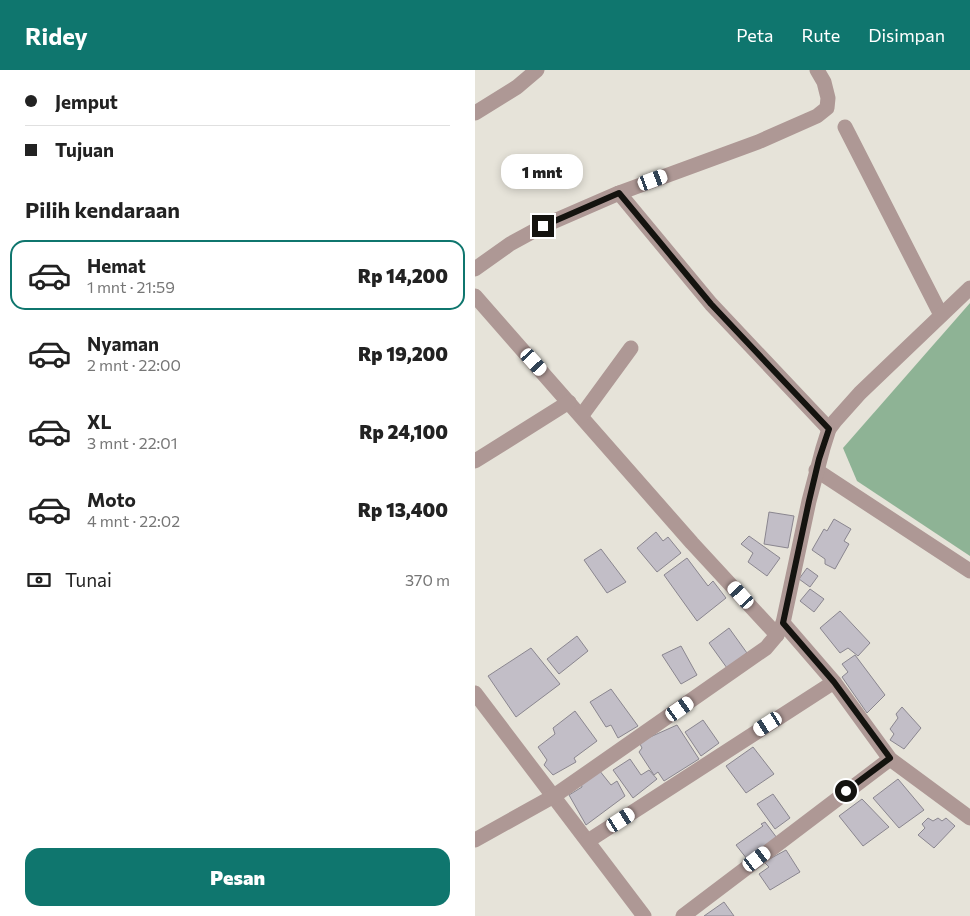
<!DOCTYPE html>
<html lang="id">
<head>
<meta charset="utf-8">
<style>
  body { margin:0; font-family:Commissioner,sans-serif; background:#f6f6f6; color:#222; height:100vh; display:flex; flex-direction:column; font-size:19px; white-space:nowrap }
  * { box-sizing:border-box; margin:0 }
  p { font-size:16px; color:#767676 }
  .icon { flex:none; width:28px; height:28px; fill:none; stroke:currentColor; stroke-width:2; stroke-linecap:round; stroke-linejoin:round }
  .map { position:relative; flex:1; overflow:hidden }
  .side { display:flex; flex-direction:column; background:#fff; width:475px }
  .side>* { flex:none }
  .hud { display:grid; align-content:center; height:110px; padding:0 25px; background:#fff }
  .end { position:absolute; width:22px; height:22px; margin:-11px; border:6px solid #14130f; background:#fff; box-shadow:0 0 0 2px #fff }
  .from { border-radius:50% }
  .bubble { position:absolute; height:35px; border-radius:15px; background:#fff; box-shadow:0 2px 8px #0003; font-size:16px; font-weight:800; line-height:35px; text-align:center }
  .car { position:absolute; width:15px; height:30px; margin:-15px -8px; border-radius:6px; box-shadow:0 0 4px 1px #0007; background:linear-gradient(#fff 24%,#345 0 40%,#fff 0 76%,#345 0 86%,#fff 0) }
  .hud b { display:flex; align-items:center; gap:18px; height:48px; font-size:19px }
  .hud b+b { border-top:1px solid #e0e0e0 }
  .hud i { width:12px; height:12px; background:#222 }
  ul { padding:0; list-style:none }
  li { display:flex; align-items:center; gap:15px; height:70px; margin:0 10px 8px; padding:0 15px; border:2px solid transparent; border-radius:15px }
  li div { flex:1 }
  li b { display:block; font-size:19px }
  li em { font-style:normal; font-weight:800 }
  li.current { border-color:#0f766e }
  li>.icon { width:45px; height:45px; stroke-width:1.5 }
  h2 { padding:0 25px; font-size:22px; line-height:60px }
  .pay { display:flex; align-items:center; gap:12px; height:55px; padding:0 25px; font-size:19px }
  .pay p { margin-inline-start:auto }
  .action { display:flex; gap:10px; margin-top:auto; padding:10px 25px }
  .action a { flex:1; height:58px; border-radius:15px; background:#0f766e; color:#fff; font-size:20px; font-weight:800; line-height:58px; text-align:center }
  header { display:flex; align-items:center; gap:30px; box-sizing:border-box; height:70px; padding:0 25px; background:#0f766e; color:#fff }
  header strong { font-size:24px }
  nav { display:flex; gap:28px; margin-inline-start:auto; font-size:18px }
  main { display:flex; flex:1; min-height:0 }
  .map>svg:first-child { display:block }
  .forest { fill:#8eb395 }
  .building { fill:#c2bec7; stroke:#8a868f }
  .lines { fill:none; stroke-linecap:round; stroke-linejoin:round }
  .minor { stroke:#ae9895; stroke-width:15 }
  .route { stroke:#14130f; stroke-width:6 }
</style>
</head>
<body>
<header>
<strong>Ridey</strong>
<nav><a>Peta</a><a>Rute</a><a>Disimpan</a></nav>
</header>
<main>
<section class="side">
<div class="hud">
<b><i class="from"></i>Jemput</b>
<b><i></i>Tujuan</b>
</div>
<h2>Pilih kendaraan</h2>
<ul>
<li class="current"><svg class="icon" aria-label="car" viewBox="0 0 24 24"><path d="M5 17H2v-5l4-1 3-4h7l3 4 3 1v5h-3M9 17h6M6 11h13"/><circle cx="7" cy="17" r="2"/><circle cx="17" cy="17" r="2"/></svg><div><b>Hemat</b><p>1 mnt · 21:59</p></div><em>Rp 14,200</em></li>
<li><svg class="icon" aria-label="car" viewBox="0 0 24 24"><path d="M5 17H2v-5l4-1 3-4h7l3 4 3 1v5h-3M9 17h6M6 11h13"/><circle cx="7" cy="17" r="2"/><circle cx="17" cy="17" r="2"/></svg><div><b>Nyaman</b><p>2 mnt · 22:00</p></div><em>Rp 19,200</em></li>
<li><svg class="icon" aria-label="car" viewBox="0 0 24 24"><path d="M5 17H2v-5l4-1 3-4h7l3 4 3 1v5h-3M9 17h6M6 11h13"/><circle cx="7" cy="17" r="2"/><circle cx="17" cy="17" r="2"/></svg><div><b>XL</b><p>3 mnt · 22:01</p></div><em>Rp 24,100</em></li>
<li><svg class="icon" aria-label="car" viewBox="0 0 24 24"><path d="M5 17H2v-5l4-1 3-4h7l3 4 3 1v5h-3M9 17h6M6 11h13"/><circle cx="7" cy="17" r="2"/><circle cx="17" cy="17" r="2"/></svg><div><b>Moto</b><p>4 mnt · 22:02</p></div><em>Rp 13,400</em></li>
</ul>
<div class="pay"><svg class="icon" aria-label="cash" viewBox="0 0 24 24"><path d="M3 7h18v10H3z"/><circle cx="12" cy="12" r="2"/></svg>Tunai<p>370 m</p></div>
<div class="action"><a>Pesan</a></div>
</section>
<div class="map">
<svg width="495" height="846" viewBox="0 0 495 846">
  <rect width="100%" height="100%" fill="#e6e3d9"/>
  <path class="forest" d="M495 233V486L382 411 368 378Z"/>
  <g class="building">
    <path d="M294 442 319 446 313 478 289 474Z"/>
    <path d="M359 449 376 459 369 471 374 474 360 499 350 494V489L337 480 349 459 352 461Z"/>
    <path d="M181 462 188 471 193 467 206 483 182 502 162 478Z"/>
    <path d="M274 466 305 488 292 506 273 492 278 483 266 474Z"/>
    <path d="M126 479 151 512 132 523 109 490Z"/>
    <path d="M212 488 233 516 238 511 251 528 222 551 189 505Z"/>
    <path d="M332 498 343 506 335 517 324 509Z"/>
    <path d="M335 519 349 529 339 542 325 531Z"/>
    <path d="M365 541 395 573 383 586 373 578 365 583 345 558Z"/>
    <path d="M254 558 272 583 252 598 234 573Z"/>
    <path d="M102 566 113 581 84 604 72 589Z"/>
    <path d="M206 576 222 605 206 614 187 585Z"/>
    <path d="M56 578 85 614 41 647 13 606Z"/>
    <path d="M380 585 410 625 392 643 367 607 373 602 367 594Z"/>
    <path d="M136 619 163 656 143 668 136 655 131 657 115 632Z"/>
    <path d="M427 637 446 658 429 679 415 670 419 664 415 659 423 648 421 644Z"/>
    <path d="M100 641 122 671 99 688 101 692 78 705 69 695 72 690 63 677 80 664 78 658Z"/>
    <path d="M228 650 244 673 226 686 210 662Z"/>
    <path d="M202 655 224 689 189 711 183 702 179 705 164 682 167 678 164 672Z"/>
    <path d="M278 677 299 704 271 723 251 696Z"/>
    <path d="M155 689 166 705 174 700 182 709 158 728 138 700Z"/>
    <path d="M124 700 136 715 142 711 150 726 111 755 94 725 107 717 106 713Z"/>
    <path d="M423 709 449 740 424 758 398 728Z"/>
    <path d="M298 724 315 748 300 759 282 734Z"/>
    <path d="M387 729 414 757 388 776 364 746Z"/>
    <path d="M453 748 458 751 463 748 467 751 471 748 480 756 459 778 443 765 450 758 447 754Z"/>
    <path d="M290 752 302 768 272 789 261 775 288 756 286 754Z"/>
    <path d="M311 780 325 802 295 820 284 804 294 797 289 792Z"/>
    <path d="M249 832 259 846H229Z"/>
  </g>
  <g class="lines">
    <g class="minor">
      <path d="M0 43 42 17 62 0"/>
      <path d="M370 57 466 245"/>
      <path d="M144 123 236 234 354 359"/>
      <path d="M0 199 35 174 68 156 144 123 283 72 342 46 352 38 353 28 349 12 342 0"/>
      <path d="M0 226 217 473 302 565"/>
      <path d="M107 345 156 278"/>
      <path d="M0 391 94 332"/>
      <path d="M341 400 495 501"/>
      <path d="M308 553 359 612 415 689 495 748"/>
      <path d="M0 623 169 846"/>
      <path d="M0 770 79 726 291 578 302 565 308 553 334 431 348 378 354 359 360 351 385 323 495 218"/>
      <path d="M113 771 359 612"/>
      <path d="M208 846 415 689"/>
    </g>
  </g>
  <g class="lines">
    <path class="route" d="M68 156 144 123 236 234 354 359 344 389 334 431 308 553 359 612 415 688 371 721"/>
  </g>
</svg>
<i class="end from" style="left:371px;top:721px"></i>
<i class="end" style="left:68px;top:156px"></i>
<div class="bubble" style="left:26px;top:84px;width:82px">1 mnt</div>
<i class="car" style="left:178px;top:110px;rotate:70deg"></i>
<i class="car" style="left:59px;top:292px;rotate:138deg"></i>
<i class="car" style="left:266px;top:525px;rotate:318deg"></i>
<i class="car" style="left:205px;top:639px;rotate:55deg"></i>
<i class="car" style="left:293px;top:654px;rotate:237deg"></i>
<i class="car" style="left:146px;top:750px;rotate:57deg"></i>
<i class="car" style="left:282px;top:789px;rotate:53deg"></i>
</div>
</main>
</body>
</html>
